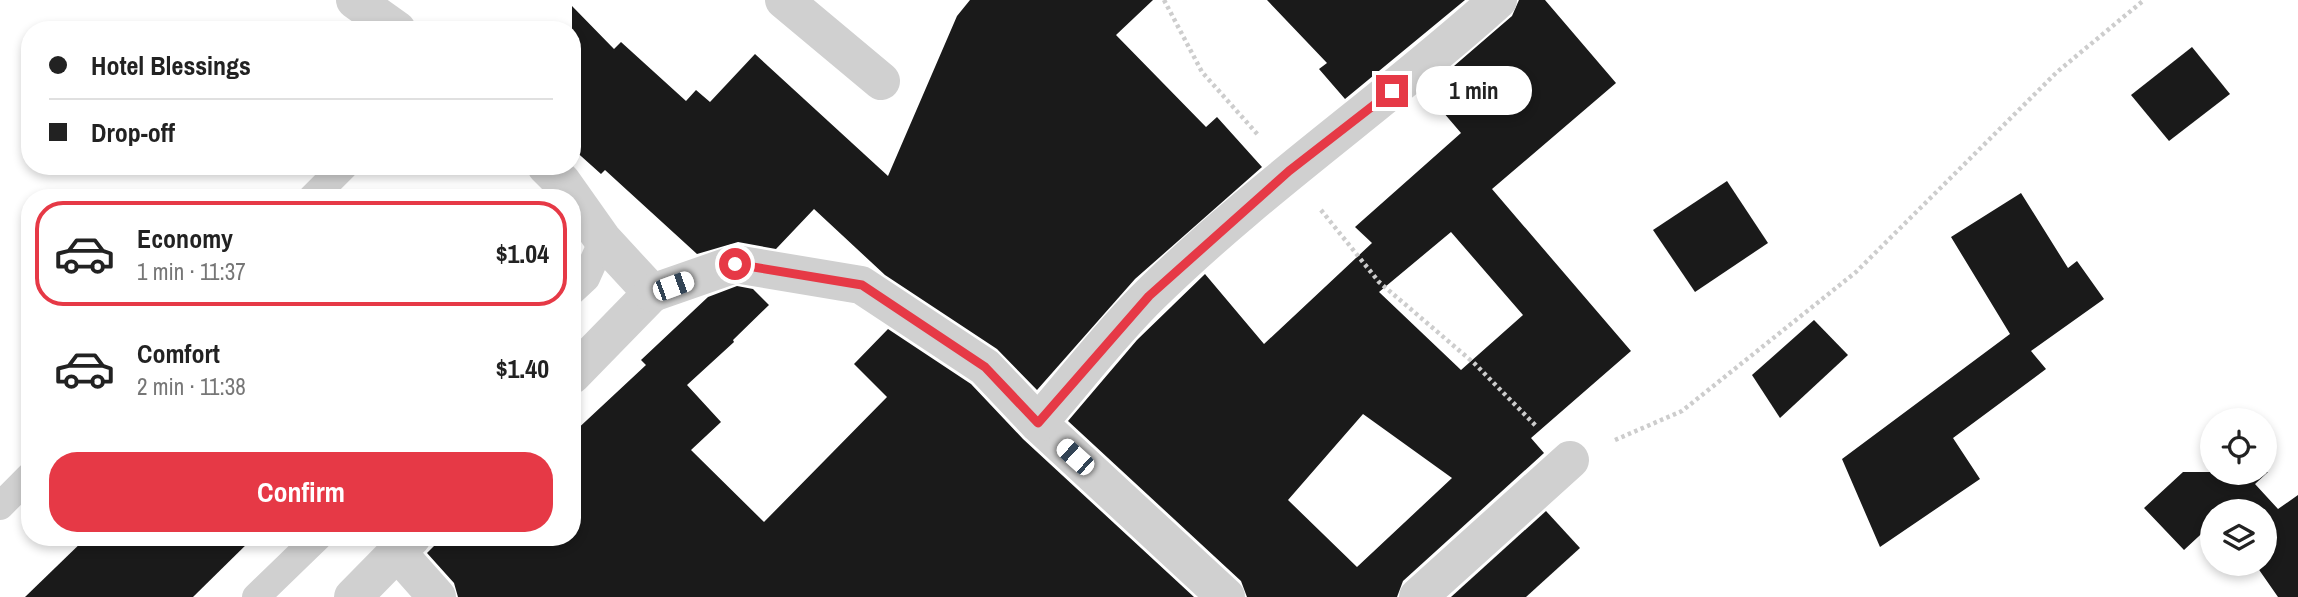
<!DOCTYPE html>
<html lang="en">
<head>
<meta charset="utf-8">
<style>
  body { margin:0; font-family:"Archivo Narrow",sans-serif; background:#f6f6f6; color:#222; height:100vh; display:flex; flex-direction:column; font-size:26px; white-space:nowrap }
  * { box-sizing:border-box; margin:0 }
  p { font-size:23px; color:#767676 }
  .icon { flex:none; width:38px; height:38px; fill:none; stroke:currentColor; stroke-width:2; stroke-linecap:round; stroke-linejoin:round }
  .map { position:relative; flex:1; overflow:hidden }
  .panel { position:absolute; left:21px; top:189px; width:560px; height:357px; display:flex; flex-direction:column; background:#fff; border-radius:28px; box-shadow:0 4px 10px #0003 }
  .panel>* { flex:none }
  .hud { position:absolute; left:21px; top:21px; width:560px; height:154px; border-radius:28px; box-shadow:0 4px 10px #0003; display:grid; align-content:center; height:154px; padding:0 28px; background:#fff }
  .controls { position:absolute; left:2200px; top:408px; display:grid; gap:14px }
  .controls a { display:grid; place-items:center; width:77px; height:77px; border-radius:50%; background:#fff; box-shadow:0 4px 10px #0003; font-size:35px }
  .end { position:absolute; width:32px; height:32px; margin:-16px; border:9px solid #e63946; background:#fff; box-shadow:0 0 0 4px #fff }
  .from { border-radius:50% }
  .bubble { position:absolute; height:49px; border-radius:24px; background:#fff; box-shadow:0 4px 10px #0003; font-size:23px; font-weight:700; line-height:49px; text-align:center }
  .car { position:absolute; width:21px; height:42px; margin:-21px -10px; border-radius:9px; box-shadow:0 0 5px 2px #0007; background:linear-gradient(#fff 24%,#345 0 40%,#fff 0 76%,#345 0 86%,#fff 0) }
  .hud b { display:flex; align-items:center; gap:24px; height:66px; font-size:26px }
  .hud b+b { border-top:2px solid #e0e0e0 }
  .hud i { width:18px; height:18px; background:#222 }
  ul { padding:12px 0 0; list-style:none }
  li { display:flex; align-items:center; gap:21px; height:105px; margin:0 14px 10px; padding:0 14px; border:4px solid transparent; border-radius:28px }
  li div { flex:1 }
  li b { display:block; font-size:26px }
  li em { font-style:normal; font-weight:700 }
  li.on { border-color:#e63946 }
  li>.icon { width:63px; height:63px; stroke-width:1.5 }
  .action { display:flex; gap:14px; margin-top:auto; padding:14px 28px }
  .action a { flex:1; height:80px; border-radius:28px; background:#e63946; color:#fff; font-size:28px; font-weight:700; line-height:80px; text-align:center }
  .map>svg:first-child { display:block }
  .building { fill:#1a1a1a; fill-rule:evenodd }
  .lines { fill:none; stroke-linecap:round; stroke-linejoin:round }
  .path { stroke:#cdcdcd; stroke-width:4.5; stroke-dasharray:3.5 3.5; stroke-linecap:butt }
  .lane { stroke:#d0d0d0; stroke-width:28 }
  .street { stroke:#d0d0d0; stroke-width:38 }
  .route { stroke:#e63946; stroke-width:9 }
</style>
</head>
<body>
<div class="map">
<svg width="2298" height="597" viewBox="0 0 2298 597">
  <rect width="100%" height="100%" fill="#fff"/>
  <g class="building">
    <path d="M970 0H1153L1116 35 1206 127 1217 117 1262 167 1135 279 1037 390 997 349 885 275 814 209 776 249 738 242 697 254 605 170 601 174 572 148V6L614 49 621 42 686 101 696 90 710 102 755 54 888 176 957 16Z"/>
    <path d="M1267 0H1465L1345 99 1319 69 1327 63Z"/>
    <path d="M1519 0H1545L1616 83 1492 189 1631 351 1531 438 1544 453 1403 581 1397 597H1247L1241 581 1068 421 1137 340 1205 274 1264 344 1372 243 1355 227 1461 133 1425 91 1512 16ZM1451 232 1523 315 1461 370 1379 292ZM1363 414 1452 478 1357 567 1288 500Z"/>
    <path d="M2192 47 2230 94 2169 141 2131 95Z"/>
    <path d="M1727 181 1768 243 1695 292 1653 230Z"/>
    <path d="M2021 193 2068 268 2077 261 2104 299 2031 351 2046 369 1953 438 1980 479 1880 547 1842 459 2010 334 1951 237Z"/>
    <path d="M737 286 753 289 769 305 733 340 734 342 687 385 721 422 691 450 764 522 887 397 854 364 888 329 971 384 1023 439 1194 597H458L454 583 427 553 443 537H572V434L646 365 641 360 708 297Z"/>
    <path d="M1814 320 1848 355 1780 418 1752 375Z"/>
    <path d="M2183 472H2268L2255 484 2278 509 2298 495V597H2278L2255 564H2264V511H2212V524L2184 550 2144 508Z"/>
    <path d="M1546 511 1580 548 1526 597H1451Z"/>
    <path d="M87 537H254L193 597H25Z"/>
  </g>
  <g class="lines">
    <g class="path">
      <path d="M1164 0 1202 72 1259 136"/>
      <path d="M1321 210 1379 282 1475 364 1536 426"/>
      <path d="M1615 440 1682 411 1856 272 2057 72 2144 0"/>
    </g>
    <g class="lane">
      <path d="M312 198 344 166"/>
      <path d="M572 291 586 278 603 240"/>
      <path d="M0 506 30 476"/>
      <path d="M256 597 318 537"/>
    </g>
    <g class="street">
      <path d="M355 0 397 30"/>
      <path d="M784 0 881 81"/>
      <path d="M546 166 562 182 603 240 652 293 572 375"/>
      <path d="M652 293 735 264 861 285 985 367 1038 423 1226 597"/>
      <path d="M1038 423C1075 381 1110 334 1150 295 1259 188 1385 102 1498 0"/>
      <path d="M397 552 437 597"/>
      <path d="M353 597 412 537"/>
      <path d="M1418 597 1570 460"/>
    </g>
  </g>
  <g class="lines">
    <path class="route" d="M735 264 862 285 985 367 1038 423 1149 296 1289 171 1392 91"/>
  </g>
</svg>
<div class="controls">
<a><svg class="icon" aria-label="locate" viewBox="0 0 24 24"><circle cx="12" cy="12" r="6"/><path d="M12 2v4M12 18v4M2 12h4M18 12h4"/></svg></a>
<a><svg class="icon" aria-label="layers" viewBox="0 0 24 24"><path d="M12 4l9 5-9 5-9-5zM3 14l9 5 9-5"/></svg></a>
</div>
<i class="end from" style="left:735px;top:264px"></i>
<i class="end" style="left:1392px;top:91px"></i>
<div class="bubble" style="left:1416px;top:66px;width:116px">1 min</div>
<i class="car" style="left:673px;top:286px;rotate:70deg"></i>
<i class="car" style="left:1075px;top:457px;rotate:312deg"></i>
<div class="hud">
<b><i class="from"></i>Hotel Blessings</b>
<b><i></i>Drop-off</b>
</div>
<section class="panel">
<ul>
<li class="on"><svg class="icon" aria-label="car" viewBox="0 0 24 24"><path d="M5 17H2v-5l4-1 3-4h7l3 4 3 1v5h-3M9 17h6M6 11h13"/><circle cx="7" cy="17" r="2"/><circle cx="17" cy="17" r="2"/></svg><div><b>Economy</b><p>1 min · 11:37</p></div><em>$1.04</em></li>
<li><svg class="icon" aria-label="car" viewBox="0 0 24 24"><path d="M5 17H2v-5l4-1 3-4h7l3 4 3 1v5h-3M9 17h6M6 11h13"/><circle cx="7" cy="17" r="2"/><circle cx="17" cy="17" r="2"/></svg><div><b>Comfort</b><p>2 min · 11:38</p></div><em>$1.40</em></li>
</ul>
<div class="action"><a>Confirm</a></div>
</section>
</div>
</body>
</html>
